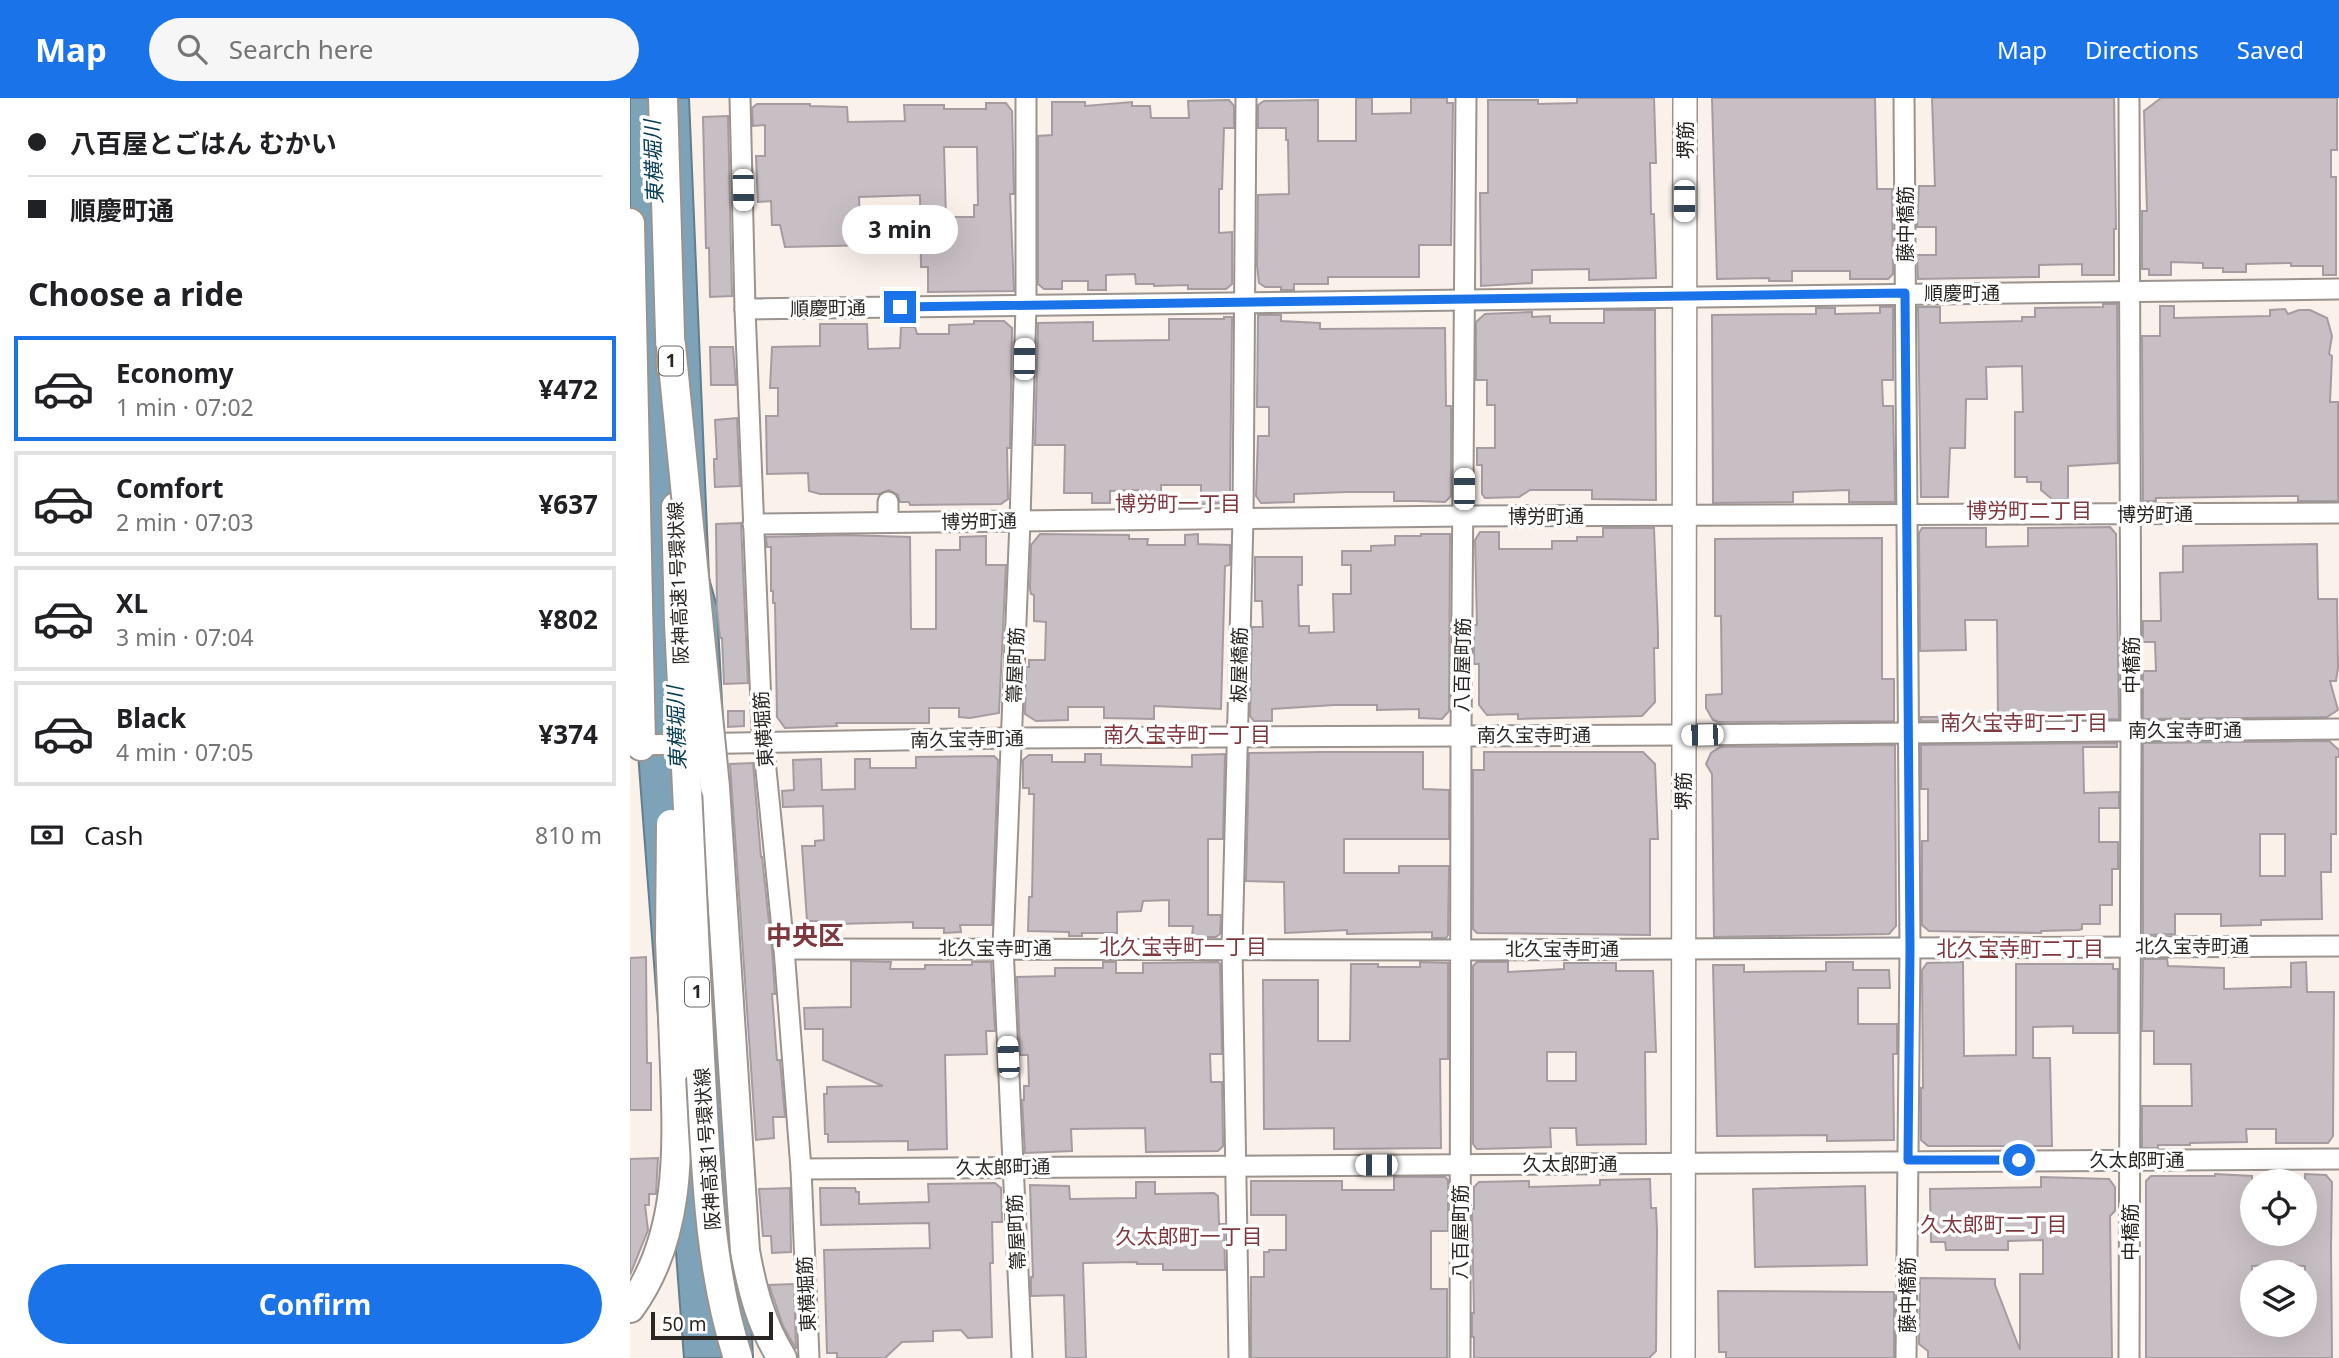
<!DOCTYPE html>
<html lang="en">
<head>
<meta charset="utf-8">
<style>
  body { margin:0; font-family:"Noto Sans","Noto Sans JP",sans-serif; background:#f6f6f6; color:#202124; height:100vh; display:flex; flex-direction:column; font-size:26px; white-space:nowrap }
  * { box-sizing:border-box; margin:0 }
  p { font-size:23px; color:#757577 }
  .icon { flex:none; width:38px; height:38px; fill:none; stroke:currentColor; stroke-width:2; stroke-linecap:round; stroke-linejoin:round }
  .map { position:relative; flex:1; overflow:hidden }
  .panel { display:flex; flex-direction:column; background:#fff; width:630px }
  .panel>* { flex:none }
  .top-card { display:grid; align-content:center; height:154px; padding:0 28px; background:#fff }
  .buttons { position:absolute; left:1610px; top:1071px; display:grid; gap:14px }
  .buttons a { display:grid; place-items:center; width:77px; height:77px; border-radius:50%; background:#fff; box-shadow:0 7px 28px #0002; font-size:35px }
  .scale { position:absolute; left:21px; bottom:18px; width:122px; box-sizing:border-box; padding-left:7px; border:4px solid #292623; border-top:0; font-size:19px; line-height:24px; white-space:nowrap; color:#292623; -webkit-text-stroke:5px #fff; paint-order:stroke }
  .end { position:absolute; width:32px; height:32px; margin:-16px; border:9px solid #1a73e8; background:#fff; box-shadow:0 0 0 4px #fff }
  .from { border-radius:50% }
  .bubble { position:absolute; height:49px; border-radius:24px; background:#fff; box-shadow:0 7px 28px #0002; font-size:23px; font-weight:700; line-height:49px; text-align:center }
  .car { position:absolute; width:21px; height:42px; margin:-21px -10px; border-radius:9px; box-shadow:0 0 5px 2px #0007; background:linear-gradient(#fff 24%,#345 0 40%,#fff 0 76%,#345 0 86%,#fff 0) }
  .top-card b { display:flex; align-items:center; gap:24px; height:66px; font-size:26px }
  .top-card b+b { border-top:2px solid #e0e0e0 }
  .top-card i { width:18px; height:18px; background:#202124 }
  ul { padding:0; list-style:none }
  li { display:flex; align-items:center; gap:21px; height:105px; margin:0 14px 10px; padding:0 14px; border:4px solid #e0e0e0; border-radius:0px }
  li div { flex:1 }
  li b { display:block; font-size:26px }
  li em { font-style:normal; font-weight:700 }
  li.on { border-color:#1a73e8 }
  li>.icon { width:63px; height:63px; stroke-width:1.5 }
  h2 { padding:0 28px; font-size:32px; line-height:84px }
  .pay { display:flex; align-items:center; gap:18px; height:77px; padding:0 28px; font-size:26px }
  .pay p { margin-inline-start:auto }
  .button { display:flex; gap:14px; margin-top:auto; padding:14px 28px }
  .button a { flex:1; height:80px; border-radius:42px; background:#1a73e8; color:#fff; font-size:28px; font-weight:700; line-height:80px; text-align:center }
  header { display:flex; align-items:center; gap:42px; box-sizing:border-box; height:98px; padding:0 35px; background:#1a73e8; color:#fff }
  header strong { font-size:33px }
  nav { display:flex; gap:38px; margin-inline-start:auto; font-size:24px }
  .search { width:490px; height:63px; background:#f6f6f6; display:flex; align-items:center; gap:18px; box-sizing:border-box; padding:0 24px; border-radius:38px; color:#757577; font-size:26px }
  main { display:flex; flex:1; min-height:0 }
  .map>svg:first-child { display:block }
  .water { fill:#7ea3b8; stroke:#647e8b; stroke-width:2 }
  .building { fill:#c8bfc4; stroke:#a59ca2; stroke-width:2; fill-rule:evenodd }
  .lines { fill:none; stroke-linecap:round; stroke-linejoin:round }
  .minor-casing { stroke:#9b938d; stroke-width:23 }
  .major-casing { stroke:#9b938d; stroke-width:26 }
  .highway-casing { stroke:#9b938d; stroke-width:32 }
  .minor { stroke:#fff; stroke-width:19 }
  .major { stroke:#fff; stroke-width:23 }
  .highway { stroke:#fff; stroke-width:28 }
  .highway-bridge-casing { stroke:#9b938d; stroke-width:32; stroke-linecap:butt }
  .highway-bridge { stroke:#fff; stroke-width:28 }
  .route { stroke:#1a73e8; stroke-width:9 }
  .labels { text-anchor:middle; stroke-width:7; stroke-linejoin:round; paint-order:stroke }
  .shield { fill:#fff; stroke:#696765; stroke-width:2 }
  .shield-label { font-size:18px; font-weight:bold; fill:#292623 }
  .street-label { font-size:19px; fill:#292623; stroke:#fff }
  .water-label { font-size:21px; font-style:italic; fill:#093e54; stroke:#fff }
  .neighbourhood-label { font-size:21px; fill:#80383f; stroke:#fff }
  .district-label { font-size:26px; font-weight:bold; fill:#80383f; stroke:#fff }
</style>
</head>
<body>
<header>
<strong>Map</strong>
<div class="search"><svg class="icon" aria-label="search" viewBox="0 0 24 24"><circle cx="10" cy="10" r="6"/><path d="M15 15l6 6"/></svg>Search here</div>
<nav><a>Map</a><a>Directions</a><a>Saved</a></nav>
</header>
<main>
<section class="panel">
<div class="top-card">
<b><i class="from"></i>八百屋とごはん むかい</b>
<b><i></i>順慶町通</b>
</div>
<h2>Choose a ride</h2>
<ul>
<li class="on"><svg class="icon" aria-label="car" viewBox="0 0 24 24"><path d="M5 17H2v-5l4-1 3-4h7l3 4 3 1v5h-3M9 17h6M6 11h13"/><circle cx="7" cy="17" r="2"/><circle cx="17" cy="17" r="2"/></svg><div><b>Economy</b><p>1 min · 07:02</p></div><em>¥472</em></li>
<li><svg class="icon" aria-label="car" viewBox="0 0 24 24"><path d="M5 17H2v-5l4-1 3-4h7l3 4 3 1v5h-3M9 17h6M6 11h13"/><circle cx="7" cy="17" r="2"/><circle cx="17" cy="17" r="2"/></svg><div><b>Comfort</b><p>2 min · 07:03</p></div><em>¥637</em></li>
<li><svg class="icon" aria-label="car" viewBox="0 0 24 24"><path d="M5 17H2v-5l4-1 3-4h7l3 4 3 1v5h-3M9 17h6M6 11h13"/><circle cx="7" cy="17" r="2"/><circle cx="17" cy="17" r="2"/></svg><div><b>XL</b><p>3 min · 07:04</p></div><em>¥802</em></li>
<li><svg class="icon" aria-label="car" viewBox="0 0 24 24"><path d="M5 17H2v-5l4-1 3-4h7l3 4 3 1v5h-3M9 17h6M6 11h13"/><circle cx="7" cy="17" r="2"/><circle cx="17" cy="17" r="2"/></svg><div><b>Black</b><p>4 min · 07:05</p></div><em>¥374</em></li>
</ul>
<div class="pay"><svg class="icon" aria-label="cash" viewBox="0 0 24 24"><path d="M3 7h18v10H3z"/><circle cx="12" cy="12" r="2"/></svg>Cash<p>810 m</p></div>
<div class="button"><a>Confirm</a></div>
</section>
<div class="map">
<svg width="1709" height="1260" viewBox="0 0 1709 1260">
  <rect width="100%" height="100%" fill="#faf1eb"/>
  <path class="water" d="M0 0H59L79 480 87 509 92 604 123 1260H54L7 642 0 438Z"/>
  <g class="building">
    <path d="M726 0H742V16L781 15V0H817V5H823L821 147H789V179H698V186H664V192H651V189H635L629 185 627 167 628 97 659 96 658 42H656V30H628V7L634 3 688 2V43H726Z"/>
    <path d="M947 0H1024L1026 65H1020L1021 116H1024L1026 180 959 182V171L902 172V185L851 188 850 95H858V2H908V6L947 5Z"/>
    <path d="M1082 0H1245L1247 91H1262L1263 176 1258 181H1220V173H1162V183H1139V180L1087 181Z"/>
    <path d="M1302 0H1484L1486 131H1484V177H1452V166L1409 167V179L1288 181 1287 157H1306V129H1287L1289 88H1305Z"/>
    <path d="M1531 0H1707V52H1701V79H1706V177H1693V168H1661V165L1616 166V174H1593V170H1573V165L1541 164V177H1519V171H1512V113H1517L1514 13Z"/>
    <path d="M599 2 604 8V30H594L592 91H589V135L602 134V186L596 191H558V187L524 188V186H506L505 176 476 177V192H458V183H432V191H414L408 186V38L422 37V4H455V8L502 4V8H520L521 20H559L558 3Z"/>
    <path d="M356 5H376L382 13 384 96H380L384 193 298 194V169H291L290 97 229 99 230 127H245V147L155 149 150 127H142L141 103 128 104 126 58H135V27L123 28 122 10 127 6H180V8L217 9 218 24 275 23 274 7H314V11H356ZM314 49H347L348 107H344V119H316Z"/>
    <path d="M98 18 102 198 80 199 79 150H76L73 19Z"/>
    <path d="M1473 206H1487L1488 365 1438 368V401H1422L1411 392V384H1397V379H1385V314H1393L1392 268 1356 269 1357 301H1336L1335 350H1320L1318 399H1291L1288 209H1310V225L1392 223V219H1405V210L1473 209Z"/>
    <path d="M1530 208H1544V220L1640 218V212L1655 211 1658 216 1669 212H1680L1697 220 1702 238 1699 256 1702 258 1700 304H1708V403H1668V398H1654L1526 400V403H1513L1512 238H1530Z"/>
    <path d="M1250 209H1263V282H1252L1253 308H1263L1265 404H1219V392L1163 394V404L1083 405 1082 217 1186 216V210H1205V216L1250 215Z"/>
    <path d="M974 212H1025L1026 402 962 401V392H900L889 399 855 400 852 396V367H847V350H865V307H857V282H846V224L855 216 902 214V219L920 218V225H974Z"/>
    <path d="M628 217H651V223L690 225V231L815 230 816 308H821V398L815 404 787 403H764V394H716L664 396V404L631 405 626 398 628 338H639V309H627Z"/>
    <path d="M594 219H602L600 399 595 405 571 406V387H531V406H509L508 392 480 393V405H462V395H434L435 347H405L408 225 463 224V243L539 242V221H594Z"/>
    <path d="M344 223H374L382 230 380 350H377L378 401 371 406 280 407 279 404H270L268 397 259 392 249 396H190L179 393 178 375 137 376 136 318H148V290H140L142 249 190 248V226H237L238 251 270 250 271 229H285L287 236H319V227L344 226Z"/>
    <path d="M80 249H103L106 287H81Z"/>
    <path d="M107 320 110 388 85 389 84 369V361H87L85 322Z"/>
    <path d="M111 425 118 585 94 586 92 540H90L87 511 86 426Z"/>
    <path d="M1480 429 1486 436 1489 621 1291 623V619H1368L1367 522H1335L1336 552 1290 553 1289 435 1292 430H1356V449L1398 448V430Z"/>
    <path d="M973 430H1024L1028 534V550H1024L1025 604 1012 618 888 621V616L857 617 849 607V566H844V527H847L845 442 850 434H869V451H922V443H947V439H973Z"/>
    <path d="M410 436 499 437V441H518L517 447H555V437L568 436V446L600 447V467L595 468 591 611 524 608V621L474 620V609H438V622L406 623 395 616 396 569H399V562H415L416 524 404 523V497L401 496 400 491 401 447Z"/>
    <path d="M791 436H820L819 613 812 621 789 620V611L747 612V607H704L642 611V623H624L620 618 622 529H633L632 503H625V459H672V487H668L669 528H679V535L704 534 703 496H721V467H712V453H741V448L765 447V438H791Z"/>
    <path d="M216 437 280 439 281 531H306V452H330V439L356 438V467H376L369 615 340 620 329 619V610H299V625H206L207 628 155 630 147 619 145 505H143V493H141V449H137L136 439Z"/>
    <path d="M1252 440V581H1264V623L1088 624 1083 622 1076 610V597L1092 596 1091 518H1085V441Z"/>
    <path d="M1687 446 1688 501H1707L1708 570 1706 583H1700L1708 612 1697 619 1513 621V573H1526L1525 544H1513V523H1531L1530 475 1553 474V448Z"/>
    <path d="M98 613H114V628L98 629Z"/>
    <path d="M1699 643 1709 652V659H1706V736H1701V774H1691L1692 821 1631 822V827L1591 828V816H1545V836L1513 837V645ZM1630 736H1655V778H1630Z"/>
    <path d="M1487 645V649H1453L1454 695 1489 694V710H1469V744H1488V771H1482V807H1470V826H1452V831L1449 832 1411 833V835L1299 833 1292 827V743H1298V691H1291V647Z"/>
    <path d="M1265 647 1266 828 1259 836 1084 839 1082 676 1076 666 1081 655 1090 649Z"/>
    <path d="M692 654H793V691L819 692V741H714V775H769V768H819L818 837 816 840H802V834L717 836V832L655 835 654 784 616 783 619 655Z"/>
    <path d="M854 654H1013L1025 666 1028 741H1020V837L847 835 843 831V672H854Z"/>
    <path d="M455 656H471V667L562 669V657L595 656 593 741H578V817H591L590 836 586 839H562L563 828H539V802L513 803 511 813 487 814V835H452V838H439V834L398 833 399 799H402L404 696H399V690H393V662L399 657H422V664H455Z"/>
    <path d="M364 658 368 662 362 827H330L331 834 314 835V830H283V824L206 826V823H177L172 748H185V743L194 742 193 708 153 709 152 693 164 692 163 662 191 661 192 692 225 691V661H240V670H286V659Z"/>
    <path d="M123 665 131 759H132L142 852 145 896H142L147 962H150L155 1019H143L144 1040 126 1042 100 666Z"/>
    <path d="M16 859 17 965H21V1012H0V860Z"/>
    <path d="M1513 861H1537L1538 868 1594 870V891L1661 889V865L1676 864 1677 894H1704L1703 1038 1698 1045H1646V1031H1616L1617 1044 1560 1045V1047H1528V1050H1512V1008H1562L1561 966H1524V933H1512Z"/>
    <path d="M221 863 261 864 260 871H295V867H342V864H361L365 933H356L357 956 315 957 317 1051 278 1052V1043L198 1044V1036H195L194 996H197V989L253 988 193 962V931H175L174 910 221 909Z"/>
    <path d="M473 864H486V875H513V865L588 864 590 866 592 956H580L581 984H592L593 1048 588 1053 516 1054 515 1030 441 1031 442 1053 395 1055 392 1002H394V988H399L398 957H390L387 879 425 878V870H473Z"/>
    <path d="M790 864 818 865V961H810L811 1050 704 1051V1030L634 1031 633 882H688V943H720L721 866H748V869H790Z"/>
    <path d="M847 864H878V874L934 871V865H986V873H1023L1026 954H1015L1016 1046 947 1047 946 1030H920L921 1049 847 1051 843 1046V868ZM917 954H946V983H917Z"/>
    <path d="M1196 864H1223V872H1259L1260 890H1228V926H1267V956H1263L1264 1042 1197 1043V1037L1087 1038 1083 867H1114V874L1196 873Z"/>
    <path d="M1333 864 1334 958 1386 957V866H1483V871H1488V935H1443V928L1403 929V960H1420L1422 1048H1298L1291 1042V990H1293L1292 872 1297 865Z"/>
    <path d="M28 1060 26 1096H19V1107H15L18 1132 0 1177V1061Z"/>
    <path d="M1585 1076 1622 1078V1136H1675V1076L1696 1077 1702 1084 1701 1149 1702 1260H1516V1083L1521 1078H1585ZM1647 1167 1675 1168V1227H1622V1168Z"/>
    <path d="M764 1079H815L818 1082V1133H801V1191H817V1260H621V1179H634V1154H639V1152H656V1117H621V1083H712V1092H764Z"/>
    <path d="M1411 1079 1479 1081 1485 1089V1113L1480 1118 1482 1260H1298V1253L1289 1246 1290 1180 1365 1181V1187L1390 1252V1176H1413V1142L1378 1143V1152H1316L1315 1144H1301L1300 1091 1411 1089Z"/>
    <path d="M1020 1081 1021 1110H1026L1027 1133 1026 1253 1019 1260H844V1239H842V1215H844L842 1111H844V1089L849 1084 899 1083V1089L970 1087V1082Z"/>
    <path d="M506 1084H525V1096L584 1095 588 1098 589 1126H594L595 1172H533V1166H507V1164L453 1165 456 1260H436L434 1197 401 1198V1179H403L400 1087 439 1088 440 1101 506 1100Z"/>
    <path d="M365 1085 371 1090 372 1124H362L363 1165H360L362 1239 338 1240 331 1232 303 1233V1243L272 1244 255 1260H207V1255H197L194 1152 300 1150 299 1125 191 1127 190 1090H225L226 1094H229V1106L299 1104 298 1086Z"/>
    <path d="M1235 1088 1237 1167 1125 1169 1123 1091Z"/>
    <path d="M160 1090 161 1154 142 1155 141 1138H133L129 1091Z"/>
    <path d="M164 1186 166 1251 153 1228 139 1187Z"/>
    <path d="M1088 1193 1264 1194V1260H1096V1254H1089Z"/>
  </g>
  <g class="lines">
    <g class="minor-casing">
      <g id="minor">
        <path d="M110 0 115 211 132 632 154 851 171 1071 179 1260"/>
        <path d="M1274 0 1280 849 1276 1260"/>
        <path d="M1499 0 1501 646 1499 1260"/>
        <path d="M115 211 1709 191"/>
        <path d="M258 404V424"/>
        <path d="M123 426 834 418 1709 415"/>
        <path d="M1 647 382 640 1053 637 1709 631"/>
        <path d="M154 851 831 852 1709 848"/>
        <path d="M171 1071 1709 1061"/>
        <path d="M392 1260 373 849 390 423 396 207V0"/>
        <path d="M609 1260 602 850 613 421 616 0"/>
        <path d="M830 1260 831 637 836 0"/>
      </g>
    </g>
    <g class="major-casing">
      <path id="major" d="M1053 1260 1055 0"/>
    </g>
    <g class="highway-casing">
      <g id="highway">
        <path d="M33 0 41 270"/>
        <path d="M0 125 11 648"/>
        <path d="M46 409 49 525"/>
        <path d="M85 689 115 1153C122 1191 131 1227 152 1260"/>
        <path d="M0 1210C51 1140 48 1054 45 971"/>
      </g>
    </g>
    <use href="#minor" class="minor"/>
    <use href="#major" class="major"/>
    <use href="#highway" class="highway"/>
    <g class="highway-bridge-casing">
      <g id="highway-bridge">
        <path d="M41 247 85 689"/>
        <path d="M49 525C55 670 62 815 70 960 76 1060 77 1164 108 1260"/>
        <path d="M41 726 40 842 45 971"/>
      </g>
    </g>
    <use href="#highway-bridge" class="highway-bridge"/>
  </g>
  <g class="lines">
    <path class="route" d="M270 209 1275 195 1280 849 1278 1062H1389"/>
  </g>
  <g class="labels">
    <g class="shield">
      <rect x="29" y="248.5" width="24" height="29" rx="5"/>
      <rect x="55" y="879.5" width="24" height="29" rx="5"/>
    </g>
    <g class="shield-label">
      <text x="41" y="269">1</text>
      <text x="67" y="900">1</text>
    </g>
    <g class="street-label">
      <text transform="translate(1055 42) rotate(-90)" y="7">堺筋</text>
      <text transform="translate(1275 126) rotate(-90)" y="7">藤中橋筋</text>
      <text x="1332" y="202">順慶町通</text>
      <text transform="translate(198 210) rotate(-1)" y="7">順慶町通</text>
      <text x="1525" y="423">博労町通</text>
      <text x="916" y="425">博労町通</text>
      <text transform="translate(349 423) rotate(-1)" y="7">博労町通</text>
      <text transform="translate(48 485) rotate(-92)" y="7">阪神高速1号環状線</text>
      <text transform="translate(385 567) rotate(-88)" y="7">箒屋町筋</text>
      <text transform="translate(609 567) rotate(-89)" y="7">板屋橋筋</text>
      <text transform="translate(832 567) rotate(-89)" y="7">八百屋町筋</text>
      <text transform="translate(1501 567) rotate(-90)" y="7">中橋筋</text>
      <text transform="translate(133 631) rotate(-94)" y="7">東横堀筋</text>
      <text x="1555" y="639">南久宝寺町通</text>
      <text x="904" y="644">南久宝寺町通</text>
      <text transform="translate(337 641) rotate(-1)" y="7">南久宝寺町通</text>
      <text transform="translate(1053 693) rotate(-90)" y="7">堺筋</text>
      <text x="1562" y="855">北久宝寺町通</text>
      <text x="365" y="857">北久宝寺町通</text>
      <text x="932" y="858">北久宝寺町通</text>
      <text transform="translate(77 1051) rotate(-94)" y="7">阪神高速1号環状線</text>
      <text x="1507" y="1069">久太郎町通</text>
      <text x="940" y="1073">久太郎町通</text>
      <text transform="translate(373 1069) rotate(-1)" y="7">久太郎町通</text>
      <text transform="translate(386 1134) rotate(-93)" y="7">箒屋町筋</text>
      <text transform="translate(830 1134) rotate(-90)" y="7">八百屋町筋</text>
      <text transform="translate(1500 1134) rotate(-90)" y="7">中橋筋</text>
      <text transform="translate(176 1196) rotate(-93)" y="7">東横堀筋</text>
      <text transform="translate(1277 1197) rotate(-90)" y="7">藤中橋筋</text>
    </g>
    <g class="water-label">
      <text transform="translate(24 64) rotate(-92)" y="7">東横堀川</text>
      <text transform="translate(47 630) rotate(-92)" y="7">東横堀川</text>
    </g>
    <g class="neighbourhood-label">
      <text x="548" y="413">博労町一丁目</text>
      <text x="1399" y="420">博労町二丁目</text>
      <text x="1394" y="632">南久宝寺町二丁目</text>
      <text x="557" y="644">南久宝寺町一丁目</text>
      <text x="553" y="856">北久宝寺町一丁目</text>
      <text x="1390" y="858">北久宝寺町二丁目</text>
      <text x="1364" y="1134">久太郎町二丁目</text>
      <text x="559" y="1146">久太郎町一丁目</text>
    </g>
    <g class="district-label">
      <text x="175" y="847">中央区</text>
    </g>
  </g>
</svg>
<div class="buttons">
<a><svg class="icon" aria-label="locate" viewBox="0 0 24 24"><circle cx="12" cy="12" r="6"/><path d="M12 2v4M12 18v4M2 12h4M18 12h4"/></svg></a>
<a><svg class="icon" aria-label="layers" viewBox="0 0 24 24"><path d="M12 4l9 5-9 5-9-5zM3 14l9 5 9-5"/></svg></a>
</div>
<div class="scale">50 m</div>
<i class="end from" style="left:1389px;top:1062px"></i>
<i class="end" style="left:270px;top:209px"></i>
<div class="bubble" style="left:212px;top:107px;width:116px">3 min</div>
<i class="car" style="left:113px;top:92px;rotate:179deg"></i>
<i class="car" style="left:1054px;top:103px;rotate:180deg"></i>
<i class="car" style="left:394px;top:261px;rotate:1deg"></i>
<i class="car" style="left:834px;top:391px;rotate:0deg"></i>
<i class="car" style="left:1072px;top:637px;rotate:269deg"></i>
<i class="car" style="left:378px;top:959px;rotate:357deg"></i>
<i class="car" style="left:746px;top:1067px;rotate:270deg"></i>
</div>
</main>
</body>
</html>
